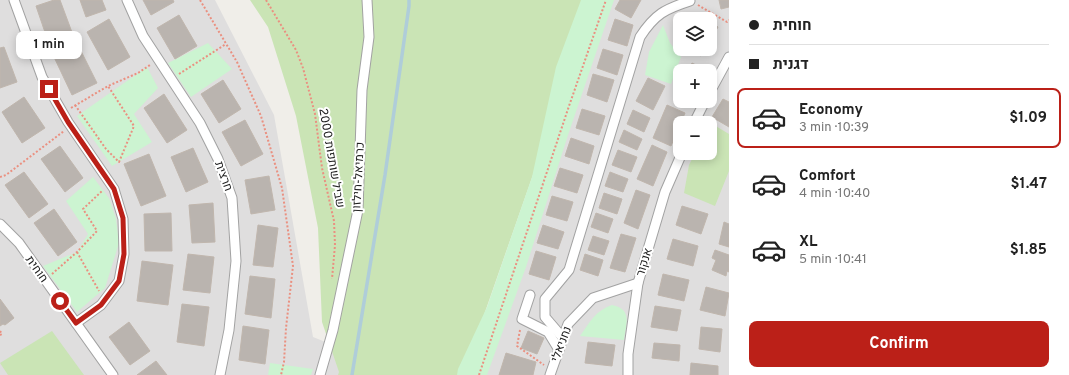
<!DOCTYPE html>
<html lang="en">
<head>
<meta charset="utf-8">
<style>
  body { margin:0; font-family:Overpass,Heebo,sans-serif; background:#f2f2f2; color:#222; height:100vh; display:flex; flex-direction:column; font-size:15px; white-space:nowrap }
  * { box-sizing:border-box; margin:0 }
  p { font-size:13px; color:#767676 }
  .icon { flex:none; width:22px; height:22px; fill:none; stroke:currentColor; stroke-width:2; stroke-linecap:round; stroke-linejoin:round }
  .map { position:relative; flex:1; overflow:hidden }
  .details { display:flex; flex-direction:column; background:#fff; width:340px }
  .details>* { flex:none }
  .top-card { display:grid; align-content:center; height:88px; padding:0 20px; background:#fff }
  .buttons { position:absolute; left:673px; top:12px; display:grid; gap:8px }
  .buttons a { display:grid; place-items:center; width:44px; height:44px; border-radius:8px; background:#fff; box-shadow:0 2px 10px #0003; font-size:20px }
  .end { position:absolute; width:18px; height:18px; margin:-9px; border:5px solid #bb2018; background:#fff; box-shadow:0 0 0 2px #fff }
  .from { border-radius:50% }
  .bubble { position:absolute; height:28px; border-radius:8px; background:#fff; box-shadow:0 2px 10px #0003; font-size:13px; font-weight:700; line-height:28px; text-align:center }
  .top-card b { display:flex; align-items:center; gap:14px; height:38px; font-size:15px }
  .top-card b+b { border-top:1px solid #e0e0e0 }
  .top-card i { width:10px; height:10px; background:#222 }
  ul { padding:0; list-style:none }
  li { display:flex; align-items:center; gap:12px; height:60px; margin:0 8px 6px; padding:0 12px; border:2px solid transparent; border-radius:8px }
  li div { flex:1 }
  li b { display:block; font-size:15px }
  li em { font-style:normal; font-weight:700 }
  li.on { border-color:#bb2018 }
  li>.icon { width:36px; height:36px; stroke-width:1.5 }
  .cta { display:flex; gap:8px; margin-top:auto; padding:8px 20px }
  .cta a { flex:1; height:46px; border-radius:8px; background:#bb2018; color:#fff; font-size:16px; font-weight:700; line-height:46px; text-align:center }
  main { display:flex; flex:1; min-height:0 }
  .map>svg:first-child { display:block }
  .residential { fill:#dfdede; fill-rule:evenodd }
  .grass { fill:#cae4b5 }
  .park { fill:#ccf4d1 }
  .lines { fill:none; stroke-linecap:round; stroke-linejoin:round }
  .stream { stroke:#afcdd9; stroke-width:3.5 }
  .building { fill:#bab4af; stroke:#c0b6ad }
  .minor-casing { stroke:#a2a2a2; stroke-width:11 }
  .path { stroke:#ea9080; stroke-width:2; stroke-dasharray:2 2; stroke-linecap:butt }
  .minor { stroke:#fff; stroke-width:9 }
  .route { stroke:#bb2018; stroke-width:5 }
  .labels { text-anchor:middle; stroke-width:4; stroke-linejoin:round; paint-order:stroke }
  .street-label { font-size:12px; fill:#212121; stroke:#fff }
</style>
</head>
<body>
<main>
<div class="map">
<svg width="729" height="375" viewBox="0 0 729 375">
  <rect width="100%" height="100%" fill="#f0eee9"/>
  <g class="residential">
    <path d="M0 0H215L274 115 313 337 408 375H0Z"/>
    <path d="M600 0H729V375H476ZM680 19H710V49H680ZM680 71H710V101H680ZM680 123H710V153H680Z"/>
  </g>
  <g class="grass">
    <path d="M250 0H594L463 375H338L339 372 322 322 318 228 296 116 268 27Z"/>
    <path d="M709 122 729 134V171L715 206 684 193 689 165 695 153H710Z"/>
    <path d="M52 331 84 375H8L0 363Z"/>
  </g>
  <g class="park">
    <path d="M581 0H614L568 135 526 267 487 375H457L458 369 487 307 532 177 556 67Z"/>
    <path d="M663 25 670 43 681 57 671 84 645 75 649 52Z"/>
    <path d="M208 43 232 69 191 97 168 63Z"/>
    <path d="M147 67 158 88 134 114 152 142 112 166 77 116Z"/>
    <path d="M93 177 109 198 116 219 119 243 105 288 77 312 43 266 77 252 88 234 66 201Z"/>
    <path d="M612 305C633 309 626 325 624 340L580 336C589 323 596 310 612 305Z"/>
    <path d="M270 363 313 369 311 375H268Z"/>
  </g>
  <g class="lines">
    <path class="stream" d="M352 375 385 175 409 6V0"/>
  </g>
  <g class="building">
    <path d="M54 0H60L73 35 49 44 36 6Z"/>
    <path d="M80 0H102L106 10 86 17Z"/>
    <path d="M143 0H173L174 2 151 15Z"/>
    <path d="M620 0H641L631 18 615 9Z"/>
    <path d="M719 0H729V7L721 9Z"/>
    <path d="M179 15 197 46 175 59 157 28Z"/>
    <path d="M109 19 130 57 108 70 87 32Z"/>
    <path d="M615 19 633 25 627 46 608 40Z"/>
    <path d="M710 22 718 27 710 41Z"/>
    <path d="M77 43 97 83 72 95 53 55Z"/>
    <path d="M4 47 17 82 0 88V48Z"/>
    <path d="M603 49 623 55 617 75 597 68Z"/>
    <path d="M690 49H705L701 56Z"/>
    <path d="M692 63 706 70V71H688Z"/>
    <path d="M593 74 614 80 607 102 587 95Z"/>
    <path d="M648 78 665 86 653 110 636 101Z"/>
    <path d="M223 80 241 109 219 123 201 94Z"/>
    <path d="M680 87V97L676 95Z"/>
    <path d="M164 94 187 130 167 143 144 108Z"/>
    <path d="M24 97 45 128 22 143 2 112Z"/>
    <path d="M723 99 729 102V127L712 117Z"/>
    <path d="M667 105 685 113 671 146 653 138Z"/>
    <path d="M582 109 605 116 599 135 576 128Z"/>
    <path d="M633 110 650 118 644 132 627 124Z"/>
    <path d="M245 120 263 154 241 166 222 132Z"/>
    <path d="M624 130 642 139 637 150 619 142Z"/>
    <path d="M571 138 594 146 589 164 565 156Z"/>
    <path d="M652 145 667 152 653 186 637 179Z"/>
    <path d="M60 146 83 178 65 192 41 159Z"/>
    <path d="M193 148 208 182 186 192 171 157Z"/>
    <path d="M618 150 637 157 631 172 612 165Z"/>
    <path d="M149 154 166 196 141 206 124 164Z"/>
    <path d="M560 168 583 175 577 193 554 186Z"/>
    <path d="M24 172 48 204 29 218 5 185Z"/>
    <path d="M610 172 628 179 623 192 605 186Z"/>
    <path d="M269 176 275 210 251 214 245 180Z"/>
    <path d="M636 190 650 195 638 229 624 223Z"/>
    <path d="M604 193 622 199 617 214 599 208Z"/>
    <path d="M552 196 573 202 567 221 546 215Z"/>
    <path d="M213 203 215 242 192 243 189 205Z"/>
    <path d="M682 206 708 214 701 234 676 225Z"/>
    <path d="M54 209 77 242 58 256 34 223Z"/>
    <path d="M171 213 172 251H145L144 214Z"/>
    <path d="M596 213 613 219 608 233 591 227Z"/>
    <path d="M724 222 729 224V247L719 244Z"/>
    <path d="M258 225 278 228 273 267 253 265Z"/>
    <path d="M543 225 564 232 558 249 537 243Z"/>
    <path d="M621 234 636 238 625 272 610 268Z"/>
    <path d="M593 236 609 241 604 255 588 250Z"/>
    <path d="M673 239 698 246 693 266 667 259Z"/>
    <path d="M715 250 729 255V272L727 271 726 276 712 270 716 260 712 258Z"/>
    <path d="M536 251 556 257 549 280 529 274Z"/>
    <path d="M188 254 214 257 210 293 183 290Z"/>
    <path d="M585 254 603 260 598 276 580 270Z"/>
    <path d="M142 261 173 265 168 305 137 301Z"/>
    <path d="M663 274 689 280 684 301 658 295Z"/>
    <path d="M250 276 275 279 271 318 245 314Z"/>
    <path d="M706 287 729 293 725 316 700 310Z"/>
    <path d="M0 299 14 318 5 325 3 324 0 326Z"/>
    <path d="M182 304 209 307 204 346 177 342Z"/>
    <path d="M655 306 681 310 677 331 651 327Z"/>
    <path d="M129 322 150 351 130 365 109 337Z"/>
    <path d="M243 326 269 330 265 364 239 360Z"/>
    <path d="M701 327 722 329 720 352 699 349Z"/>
    <path d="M528 331 544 338 537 354 521 348Z"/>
    <path d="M588 342 615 345 612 366 585 363Z"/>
    <path d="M654 343 680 345 679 361 652 358Z"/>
    <path d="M506 353 536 362 533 375H499Z"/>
    <path d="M156 361 167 375H137Z"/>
    <path d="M691 363 718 366V375H690Z"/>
  </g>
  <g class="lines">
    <g class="minor-casing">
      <g id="minor">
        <path d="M14 0 42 77 68 122 114 189 123 219 124 254 119 281 101 305 76 323"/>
        <path d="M127 0 143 36 200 123 218 159 232 198 236 261 229 330 220 375"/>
        <path d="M710 92 729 57"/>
        <path d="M694 123 705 101"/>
        <path d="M0 224 19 243 113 375"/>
        <path d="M530 295 522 319 548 332 559 350"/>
        <path d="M563 338 545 317V299L569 270 640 37C655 14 665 9 690 1"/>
        <path d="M320 375 333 330 358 210 362 90 369 37 367 0"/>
        <path d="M550 375 568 324 593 298 638 283"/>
        <path d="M628 375V354L638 283 665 192 682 153"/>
      </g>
    </g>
    <g class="path">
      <path d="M200 0 237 62 261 116 282 188 293 266 286 328 284 362 281 375"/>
      <path d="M266 0 296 50 303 68 315 114 322 168 334 221 335 245 332 279"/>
      <path d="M698 5 727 22 729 20"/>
      <path d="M179 74 226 44"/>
      <path d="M75 105 106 149 119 162 134 126 108 86"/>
      <path d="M71 108 108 86 138 73 150 65"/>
      <path d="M0 177 6 175 64 131"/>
      <path d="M77 252 99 291"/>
      <path d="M52 274 77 252 97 231 83 209 102 191"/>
      <path d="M520 330 517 346 544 365"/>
      <path d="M0 331 2 334 0 335"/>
      <path d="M479 375 569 106 606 0"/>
    </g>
    <use href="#minor" class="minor"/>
  </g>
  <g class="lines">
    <path class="route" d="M49 89 68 122 114 189 123 218 124 254 119 281 101 305 76 323 60 301"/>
  </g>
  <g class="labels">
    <g class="street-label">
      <text transform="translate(332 158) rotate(80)" y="4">שביל שותפות 2000</text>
      <text transform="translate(224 176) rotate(70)" y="4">חרצית</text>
      <text transform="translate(358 177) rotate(-87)" y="4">כרמיאל-חילזון</text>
      <text transform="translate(644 262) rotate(-73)" y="4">אנקור</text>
      <text transform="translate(37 269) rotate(55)" y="4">חוחית</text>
      <text transform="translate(561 344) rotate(-69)" y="4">נחניאלי</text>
    </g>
  </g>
</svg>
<div class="buttons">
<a><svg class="icon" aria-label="layers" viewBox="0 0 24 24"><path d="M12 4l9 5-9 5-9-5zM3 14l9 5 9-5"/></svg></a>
<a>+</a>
<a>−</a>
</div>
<i class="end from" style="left:60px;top:301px"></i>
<i class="end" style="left:49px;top:89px"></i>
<div class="bubble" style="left:16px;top:31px;width:66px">1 min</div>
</div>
<section class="details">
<div class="top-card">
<b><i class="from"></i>חוחית</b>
<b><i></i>דגנית</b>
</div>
<ul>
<li class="on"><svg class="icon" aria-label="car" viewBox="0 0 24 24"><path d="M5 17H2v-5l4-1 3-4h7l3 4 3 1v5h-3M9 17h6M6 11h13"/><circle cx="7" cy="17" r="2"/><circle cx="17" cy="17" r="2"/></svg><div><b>Economy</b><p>3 min · 10:39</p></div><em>$1.09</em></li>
<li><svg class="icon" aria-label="car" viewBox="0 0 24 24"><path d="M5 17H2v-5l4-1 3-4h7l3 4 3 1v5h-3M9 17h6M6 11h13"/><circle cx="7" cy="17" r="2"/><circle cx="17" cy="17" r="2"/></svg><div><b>Comfort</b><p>4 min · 10:40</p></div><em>$1.47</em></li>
<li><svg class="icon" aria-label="car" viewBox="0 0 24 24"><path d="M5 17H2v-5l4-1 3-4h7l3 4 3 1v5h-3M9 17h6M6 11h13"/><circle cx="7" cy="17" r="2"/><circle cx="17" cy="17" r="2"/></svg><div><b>XL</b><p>5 min · 10:41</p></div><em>$1.85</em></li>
</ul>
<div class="cta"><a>Confirm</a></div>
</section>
</main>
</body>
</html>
